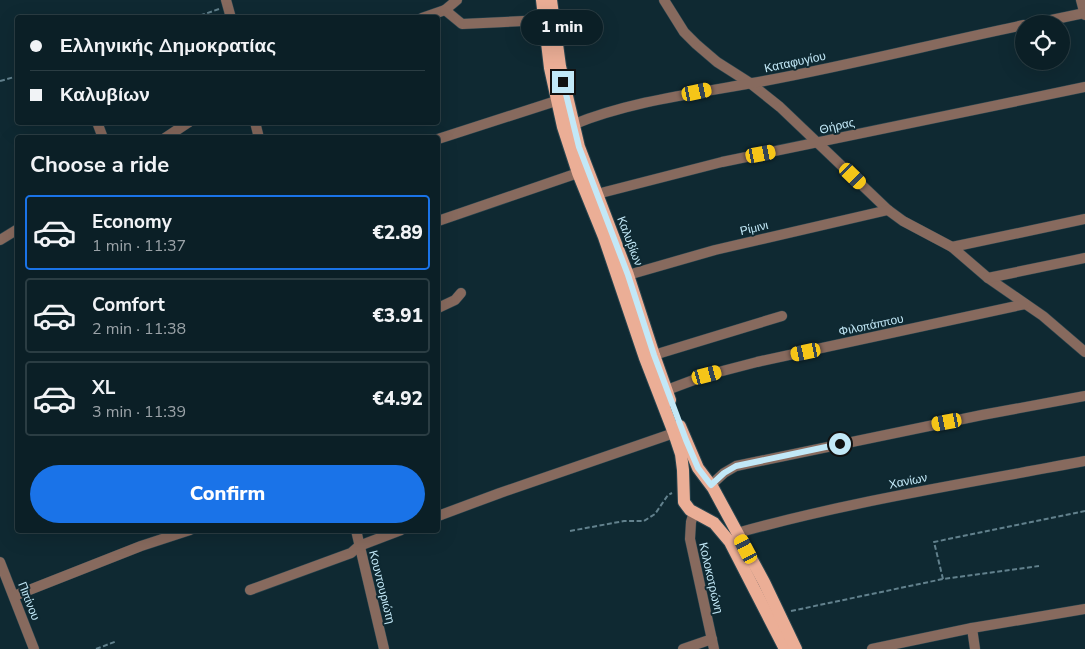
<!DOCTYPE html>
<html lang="en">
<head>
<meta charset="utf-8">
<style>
  body { margin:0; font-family:"Nunito Sans",sans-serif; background:#192c32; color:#f1f3f6; height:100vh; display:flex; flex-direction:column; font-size:19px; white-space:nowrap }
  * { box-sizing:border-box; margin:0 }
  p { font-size:16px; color:#9aa2a7 }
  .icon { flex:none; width:28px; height:28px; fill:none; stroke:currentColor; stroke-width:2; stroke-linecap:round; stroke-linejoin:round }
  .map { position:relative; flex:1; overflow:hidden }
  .panel { position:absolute; left:15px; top:135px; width:425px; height:398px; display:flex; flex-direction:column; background:#0b1f26; border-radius:5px; box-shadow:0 5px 20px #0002,0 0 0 1px #2b3d43 }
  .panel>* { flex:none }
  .guide { position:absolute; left:15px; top:15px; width:425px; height:110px; border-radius:5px; box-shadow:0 5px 20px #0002,0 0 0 1px #2b3d43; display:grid; align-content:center; height:110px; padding:0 15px; background:#0b1f26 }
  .controls { position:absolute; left:1015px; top:15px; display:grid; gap:10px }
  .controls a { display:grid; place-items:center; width:55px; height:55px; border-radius:50%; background:#0b1f26; box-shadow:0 5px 20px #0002,0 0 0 1px #2b3d43; font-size:25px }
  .end { position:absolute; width:22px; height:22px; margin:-11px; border:6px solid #c2e8f7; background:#111; box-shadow:0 0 0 2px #111 }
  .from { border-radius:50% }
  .bubble { position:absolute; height:35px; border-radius:18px; background:#0b1f26; box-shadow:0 5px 20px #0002,0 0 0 1px #2b3d43; font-size:16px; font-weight:800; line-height:35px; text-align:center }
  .car { position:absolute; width:15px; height:30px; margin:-15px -8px; border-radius:6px; box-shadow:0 0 4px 1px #0007; background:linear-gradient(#f5c518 24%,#345 0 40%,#f5c518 0 76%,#345 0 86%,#f5c518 0) }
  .guide b { display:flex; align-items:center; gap:18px; height:48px; font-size:19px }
  .guide b+b { border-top:1px solid #2b3d43 }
  .guide i { width:12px; height:12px; background:#f1f3f6 }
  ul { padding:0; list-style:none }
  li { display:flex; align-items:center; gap:15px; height:75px; margin:0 10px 8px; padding:0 5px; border:2px solid #2b3d43; border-radius:5px }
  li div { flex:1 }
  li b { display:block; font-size:19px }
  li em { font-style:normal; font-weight:800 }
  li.current { border-color:#1a73e8 }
  li>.icon { width:45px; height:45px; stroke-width:1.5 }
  h2 { padding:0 15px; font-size:22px; line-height:60px }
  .button { display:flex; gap:10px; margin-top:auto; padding:10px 15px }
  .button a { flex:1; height:58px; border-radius:30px; background:#1a73e8; color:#fff; font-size:20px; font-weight:800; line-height:58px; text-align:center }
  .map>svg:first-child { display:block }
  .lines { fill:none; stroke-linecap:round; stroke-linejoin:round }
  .minor-casing { stroke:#28444e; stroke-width:11 }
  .major-casing { stroke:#28444e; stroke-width:14 }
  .path { stroke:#62818d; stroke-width:2; stroke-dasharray:5 2.5; stroke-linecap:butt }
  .minor { stroke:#876a5e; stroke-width:10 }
  .major { stroke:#ebae96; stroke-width:12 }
  .route { stroke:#c2e8f7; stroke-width:6 }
  .labels { text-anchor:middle; stroke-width:4; stroke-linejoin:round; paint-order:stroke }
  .street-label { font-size:12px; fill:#c2e8f7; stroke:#0f2932 }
</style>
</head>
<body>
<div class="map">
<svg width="1085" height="649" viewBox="0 0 1085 649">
  <rect width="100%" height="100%" fill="#0f2932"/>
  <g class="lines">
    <g class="minor-casing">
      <g id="minor">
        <path d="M226 0 231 18"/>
        <path d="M664 0 684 32 696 44 717 62 750 83 780 107 888 210 903 221 952 247 988 278 1043 316 1085 352"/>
        <path d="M1081 0 1085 15"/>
        <path d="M445 10 462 24 544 20"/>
        <path d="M422 18 445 10 457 0"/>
        <path d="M1032 24 1085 13"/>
        <path d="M97 122 103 138"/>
        <path d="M255 122 259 138"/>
        <path d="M572 125C633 100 700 93 764 81 851 65 937 43 1024 25"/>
        <path d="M165 138 189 122"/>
        <path d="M438 139 556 101"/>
        <path d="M597 194 722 162 1085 87"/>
        <path d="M438 221 578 173"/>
        <path d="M0 240 18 229"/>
        <path d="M952 247 1085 219"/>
        <path d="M628 275 715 250 888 210"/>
        <path d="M988 278 1085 258"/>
        <path d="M438 308 455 300 461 293"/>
        <path d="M654 355 782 316"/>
        <path d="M667 390 707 375 757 362 1025 304"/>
        <path d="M711 485 724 473 736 466 982 415 1085 396"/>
        <path d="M694 512 691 522 690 539 714 649"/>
        <path d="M438 516 500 493 674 433"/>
        <path d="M356 530 384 649"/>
        <path d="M737 533C851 501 969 483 1085 461"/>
        <path d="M0 562 34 649"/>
        <path d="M250 590 351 553 359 546 401 530"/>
        <path d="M14 596 141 546 190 530"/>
        <path d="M972 628 975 649"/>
        <path d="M683 649 712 639"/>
        <path d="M872 649 972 628 1085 609"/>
      </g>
    </g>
    <g class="major-casing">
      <g id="major">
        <path d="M542 0 550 68 563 127 578 173 604 237 645 358 674 433 681 454 683 470 684 502 690 510 714 523 730 542 785 649"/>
        <path d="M551 0 560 66 579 147 628 275 654 355 670 400"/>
        <path d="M680 426 698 468 713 488 764 582 796 649"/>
      </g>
    </g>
    <g class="path">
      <path d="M193 18 219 9"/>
      <path d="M0 81 18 76"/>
      <path d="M570 531 624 521H644L655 514 668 495 672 493"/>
      <path d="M943 579 934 542 1085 511"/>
      <path d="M791 611 943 579 1039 566"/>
      <path d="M96 649 117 641"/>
    </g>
    <use href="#minor" class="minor"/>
    <use href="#major" class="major"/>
  </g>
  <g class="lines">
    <path class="route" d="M563 82 579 147 628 275 654 355 686 440 698 468 711 485 724 473 736 466 840 444"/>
  </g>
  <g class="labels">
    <g class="street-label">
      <text transform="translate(795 62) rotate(-12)" y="4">Καταφυγίου</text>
      <text transform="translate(837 126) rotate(-13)" y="4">Θήρας</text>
      <text transform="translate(754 228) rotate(-13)" y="4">Ρίμινι</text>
      <text transform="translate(630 241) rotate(69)" y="4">Καλυβίων</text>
      <text transform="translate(871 325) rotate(-12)" y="4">Φιλοπάππου</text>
      <text transform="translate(908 481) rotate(-11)" y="4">Χανίων</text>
      <text transform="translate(711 578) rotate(77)" y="4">Κολοκοτρώνη</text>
      <text transform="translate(382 587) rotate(76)" y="4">Κουντουριώτη</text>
      <text transform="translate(29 601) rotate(69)" y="4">Πιπίνου</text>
    </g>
  </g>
</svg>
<div class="controls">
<a><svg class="icon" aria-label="locate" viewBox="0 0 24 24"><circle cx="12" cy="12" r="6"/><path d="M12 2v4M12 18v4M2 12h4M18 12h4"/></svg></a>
</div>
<i class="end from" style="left:840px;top:444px"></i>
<i class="end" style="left:563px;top:82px"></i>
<div class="bubble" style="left:521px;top:10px;width:82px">1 min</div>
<i class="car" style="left:697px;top:92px;rotate:78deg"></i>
<i class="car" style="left:761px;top:154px;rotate:79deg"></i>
<i class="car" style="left:853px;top:176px;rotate:134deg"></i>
<i class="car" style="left:806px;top:352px;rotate:258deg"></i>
<i class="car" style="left:707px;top:375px;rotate:75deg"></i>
<i class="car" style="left:947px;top:422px;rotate:259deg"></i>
<i class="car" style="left:746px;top:549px;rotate:332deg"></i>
<div class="guide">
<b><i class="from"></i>Ελληνικής Δημοκρατίας</b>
<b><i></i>Καλυβίων</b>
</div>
<section class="panel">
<h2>Choose a ride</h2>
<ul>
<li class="current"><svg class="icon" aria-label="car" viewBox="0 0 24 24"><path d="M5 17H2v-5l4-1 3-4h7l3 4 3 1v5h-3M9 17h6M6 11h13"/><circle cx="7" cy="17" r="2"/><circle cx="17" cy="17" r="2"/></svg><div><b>Economy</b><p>1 min · 11:37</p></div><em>€2.89</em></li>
<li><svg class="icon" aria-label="car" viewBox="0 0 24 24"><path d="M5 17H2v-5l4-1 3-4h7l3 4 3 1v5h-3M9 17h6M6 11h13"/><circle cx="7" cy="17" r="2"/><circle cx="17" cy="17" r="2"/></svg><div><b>Comfort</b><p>2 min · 11:38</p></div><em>€3.91</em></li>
<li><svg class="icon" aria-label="car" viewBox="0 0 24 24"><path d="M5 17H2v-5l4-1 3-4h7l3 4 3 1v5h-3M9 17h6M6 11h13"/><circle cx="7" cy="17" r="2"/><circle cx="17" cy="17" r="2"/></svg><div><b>XL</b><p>3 min · 11:39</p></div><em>€4.92</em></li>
</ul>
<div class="button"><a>Confirm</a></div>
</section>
</div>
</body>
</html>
